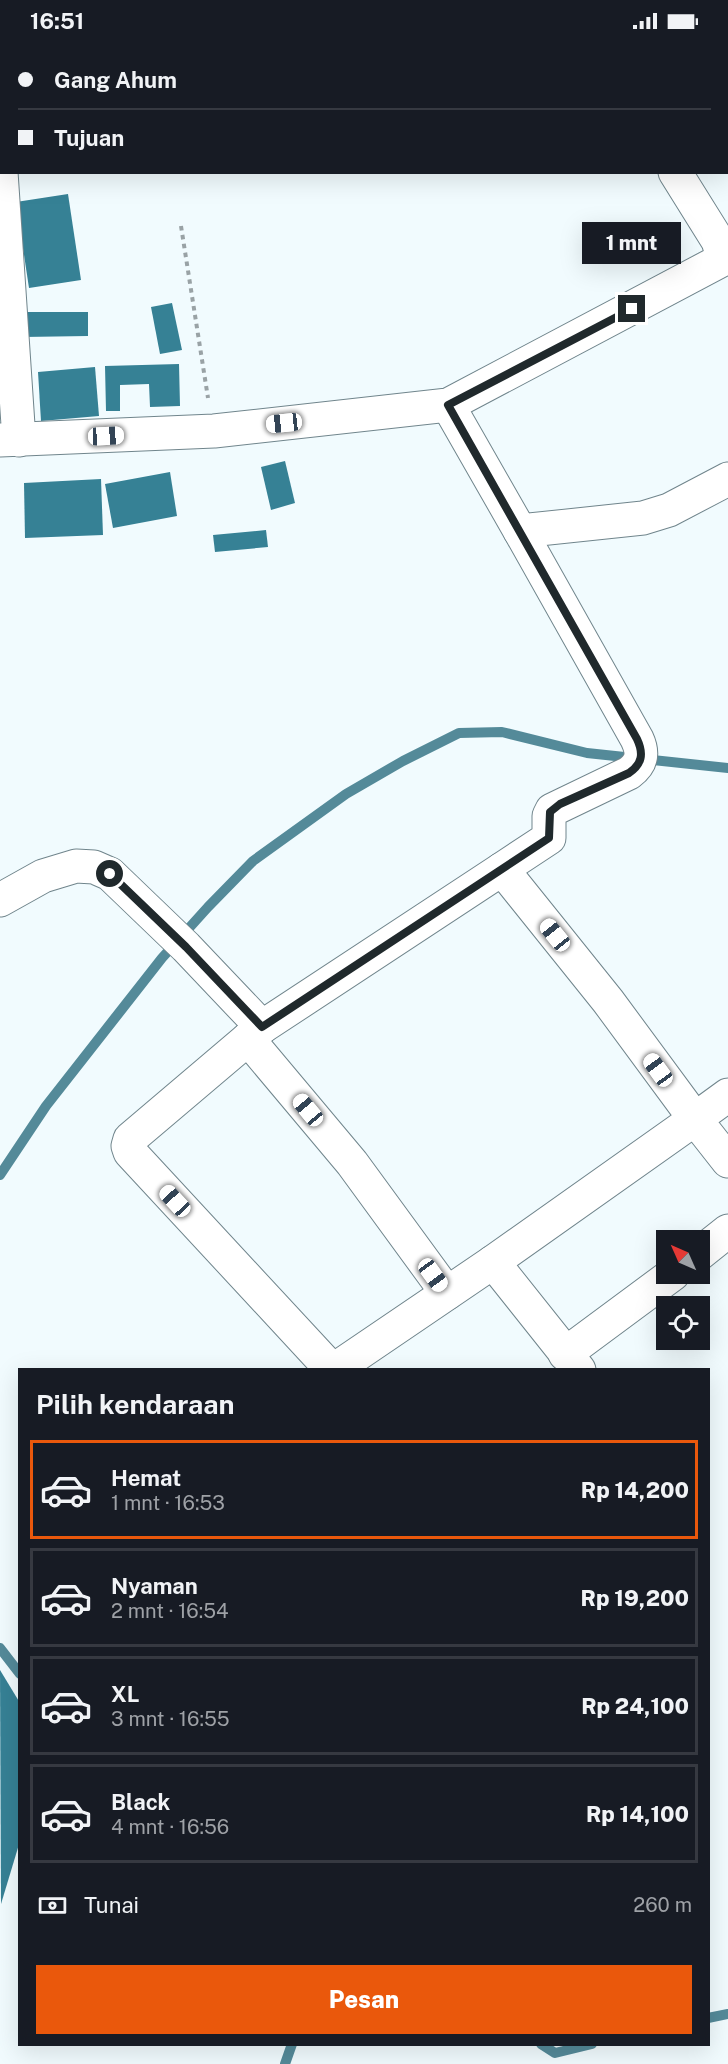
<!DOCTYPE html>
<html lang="id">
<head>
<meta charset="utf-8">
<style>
  body { margin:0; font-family:"Public Sans",sans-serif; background:#20242c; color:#f1f3f6; height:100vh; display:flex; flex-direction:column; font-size:22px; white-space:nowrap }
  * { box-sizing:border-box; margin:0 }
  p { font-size:20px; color:#9ea1a6 }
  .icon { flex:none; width:33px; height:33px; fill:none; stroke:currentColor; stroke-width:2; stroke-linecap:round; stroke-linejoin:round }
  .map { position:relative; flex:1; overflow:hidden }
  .side { position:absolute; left:18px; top:1326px; width:692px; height:678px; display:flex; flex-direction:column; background:#171b24; border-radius:0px; box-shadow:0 6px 24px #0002 }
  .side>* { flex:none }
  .hud { position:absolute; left:0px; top:0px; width:729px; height:132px; box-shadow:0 6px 24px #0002; display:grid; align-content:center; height:132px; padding:0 18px; background:#171b24 }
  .needle { width:39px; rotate:315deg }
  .controls { position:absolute; left:656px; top:1188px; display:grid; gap:12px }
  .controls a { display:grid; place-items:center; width:54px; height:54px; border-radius:0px; background:#171b24; box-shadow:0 6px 24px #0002; font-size:30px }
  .end { position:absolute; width:27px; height:27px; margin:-14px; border:8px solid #20292c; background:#fff; box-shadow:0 0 0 3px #fff }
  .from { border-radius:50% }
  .bubble { position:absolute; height:42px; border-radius:0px; background:#171b24; box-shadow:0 6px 24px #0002; font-size:20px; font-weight:800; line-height:42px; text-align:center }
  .car { position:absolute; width:18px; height:36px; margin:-18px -9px; border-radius:8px; box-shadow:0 0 4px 2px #0007; background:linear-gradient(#fff 24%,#345 0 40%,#fff 0 76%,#345 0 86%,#fff 0) }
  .hud b { display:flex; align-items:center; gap:21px; height:57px; font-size:22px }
  .hud b+b { border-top:2px solid #363941 }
  .hud i { width:15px; height:15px; background:#f1f3f6 }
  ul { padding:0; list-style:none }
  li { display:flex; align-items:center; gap:18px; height:99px; margin:0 12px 9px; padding:0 6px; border:3px solid #363941; border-radius:0px }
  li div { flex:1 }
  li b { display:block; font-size:22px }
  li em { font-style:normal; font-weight:800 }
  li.on { border-color:#ea580c }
  li>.icon { width:54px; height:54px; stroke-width:1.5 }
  h2 { padding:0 18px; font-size:27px; line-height:72px }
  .pay { display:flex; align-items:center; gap:15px; height:66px; padding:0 18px; font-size:22px }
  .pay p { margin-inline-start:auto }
  .action { display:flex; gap:12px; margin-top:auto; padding:12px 18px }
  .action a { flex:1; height:69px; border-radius:0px; background:#ea580c; color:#fff; font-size:24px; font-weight:800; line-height:69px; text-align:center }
  .status { display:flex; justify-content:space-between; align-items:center; height:42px; padding:0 30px; background:#171b24; direction:ltr }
  .status svg { height:16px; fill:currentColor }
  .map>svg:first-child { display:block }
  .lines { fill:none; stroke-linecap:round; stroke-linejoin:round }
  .stream { stroke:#548a99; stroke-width:10 }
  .building { fill:#368195 }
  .minor-casing { stroke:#70858c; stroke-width:35 }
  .path { stroke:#99a2a5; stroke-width:4; stroke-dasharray:4.5 4.5; stroke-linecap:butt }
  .minor { stroke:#fff; stroke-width:33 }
  .route { stroke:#20292c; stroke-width:8 }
</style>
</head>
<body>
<div class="status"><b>16:51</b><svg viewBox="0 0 49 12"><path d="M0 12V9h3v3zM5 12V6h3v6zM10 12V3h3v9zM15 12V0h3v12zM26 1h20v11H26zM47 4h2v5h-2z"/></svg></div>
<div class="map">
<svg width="728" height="2022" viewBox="0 0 728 2022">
  <rect width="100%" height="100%" fill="#f1fbfe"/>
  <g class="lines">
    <g class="stream">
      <path d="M0 1133 46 1064 162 916 208 865 253 819 346 752 403 719 459 691 502 690 587 711 728 726"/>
      <path d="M0 1606 20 1632"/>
      <path d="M708 1976 728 1972"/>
      <path d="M541 2002 555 2011 592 2002"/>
      <path d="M285 2022 292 2002"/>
    </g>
  </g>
  <g class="building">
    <path d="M68 152 81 238 29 246 16 160Z"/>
    <path d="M172 261 182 308 160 312 151 265Z"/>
    <path d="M23 270H88V294L23 295Z"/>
    <path d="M179 322 180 364 150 365 149 342 120 343V369H106L105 324Z"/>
    <path d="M95 325 99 374 41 379 38 330Z"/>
    <path d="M285 419 295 461 271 468 261 425Z"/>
    <path d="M170 430 177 474 113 486 105 442Z"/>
    <path d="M101 437 103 493 25 496 24 441Z"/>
    <path d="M266 488 268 505 215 510 213 493Z"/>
    <path d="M0 1628 20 1661V1799L1 1862Z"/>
  </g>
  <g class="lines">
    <g class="minor-casing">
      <g id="minor">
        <path d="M522 0 523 2"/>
        <path d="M697 0 698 2"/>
        <path d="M670 2 672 0"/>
        <path d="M728 8V7"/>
        <path d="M0 76 2 75"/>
        <path d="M0 115 19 398"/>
        <path d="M448 363 520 489 643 476 669 468 728 437"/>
        <path d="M0 398 214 389 448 363 720 219 722 212 718 199 675 130"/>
        <path d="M502 827 549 796V774L552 768 629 731C642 721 644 712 637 697L520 489"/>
        <path d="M0 858 43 834 76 824 94 825 110 832 186 905 262 985 502 827 608 959 695 1077 493 1220 334 1328"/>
        <path d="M262 985 130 1097 128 1104 130 1110 332 1328"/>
        <path d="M248 997 352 1121 447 1251"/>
        <path d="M728 1053 695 1077 728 1119"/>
        <path d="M699 1212 728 1189"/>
        <path d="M493 1220 579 1328"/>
        <path d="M565 1312 673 1232"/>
      </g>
    </g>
    <path class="path" d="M181 184 208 356"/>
    <use href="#minor" class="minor"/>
  </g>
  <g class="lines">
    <path class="route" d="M110 832 186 905 262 985 549 796 550 770 560 762 629 731C642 722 644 712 637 697L448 363 632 267"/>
  </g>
</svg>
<div class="controls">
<a><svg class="needle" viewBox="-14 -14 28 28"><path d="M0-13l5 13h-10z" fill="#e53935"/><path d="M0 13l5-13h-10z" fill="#9ea1a6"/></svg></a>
<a><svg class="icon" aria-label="locate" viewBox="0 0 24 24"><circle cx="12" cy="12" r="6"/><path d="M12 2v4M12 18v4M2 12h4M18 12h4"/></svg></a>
</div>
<i class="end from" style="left:110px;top:832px"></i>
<i class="end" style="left:632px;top:267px"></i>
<div class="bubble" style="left:582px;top:180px;width:99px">1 mnt</div>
<i class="car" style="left:284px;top:381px;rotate:264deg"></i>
<i class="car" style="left:106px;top:394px;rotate:87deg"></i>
<i class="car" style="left:555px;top:893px;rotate:321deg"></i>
<i class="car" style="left:658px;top:1028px;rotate:324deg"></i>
<i class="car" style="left:308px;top:1068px;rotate:320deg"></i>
<i class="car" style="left:175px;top:1159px;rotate:317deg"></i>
<i class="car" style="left:433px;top:1233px;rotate:144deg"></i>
<div class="hud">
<b><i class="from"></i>Gang Ahum</b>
<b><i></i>Tujuan</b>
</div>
<section class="side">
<h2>Pilih kendaraan</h2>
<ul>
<li class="on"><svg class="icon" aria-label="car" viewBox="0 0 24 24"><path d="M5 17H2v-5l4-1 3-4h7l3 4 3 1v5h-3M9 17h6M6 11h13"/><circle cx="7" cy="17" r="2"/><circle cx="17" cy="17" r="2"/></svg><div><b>Hemat</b><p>1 mnt · 16:53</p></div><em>Rp 14,200</em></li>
<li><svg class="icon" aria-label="car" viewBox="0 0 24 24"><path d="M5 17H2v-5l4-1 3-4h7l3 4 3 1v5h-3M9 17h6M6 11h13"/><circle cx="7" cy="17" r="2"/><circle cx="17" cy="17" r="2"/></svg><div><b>Nyaman</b><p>2 mnt · 16:54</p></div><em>Rp 19,200</em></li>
<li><svg class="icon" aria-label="car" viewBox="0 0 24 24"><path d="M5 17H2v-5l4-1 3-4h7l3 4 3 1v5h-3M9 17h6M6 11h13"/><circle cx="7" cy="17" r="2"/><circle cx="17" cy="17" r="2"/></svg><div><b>XL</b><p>3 mnt · 16:55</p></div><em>Rp 24,100</em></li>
<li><svg class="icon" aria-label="car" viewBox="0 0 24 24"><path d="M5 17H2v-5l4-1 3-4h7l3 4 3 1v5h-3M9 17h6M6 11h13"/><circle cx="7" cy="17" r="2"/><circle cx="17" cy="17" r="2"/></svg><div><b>Black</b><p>4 mnt · 16:56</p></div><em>Rp 14,100</em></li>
</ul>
<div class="pay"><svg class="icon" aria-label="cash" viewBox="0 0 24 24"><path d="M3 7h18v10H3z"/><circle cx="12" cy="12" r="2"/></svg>Tunai<p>260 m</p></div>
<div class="action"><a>Pesan</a></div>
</section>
</div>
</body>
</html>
